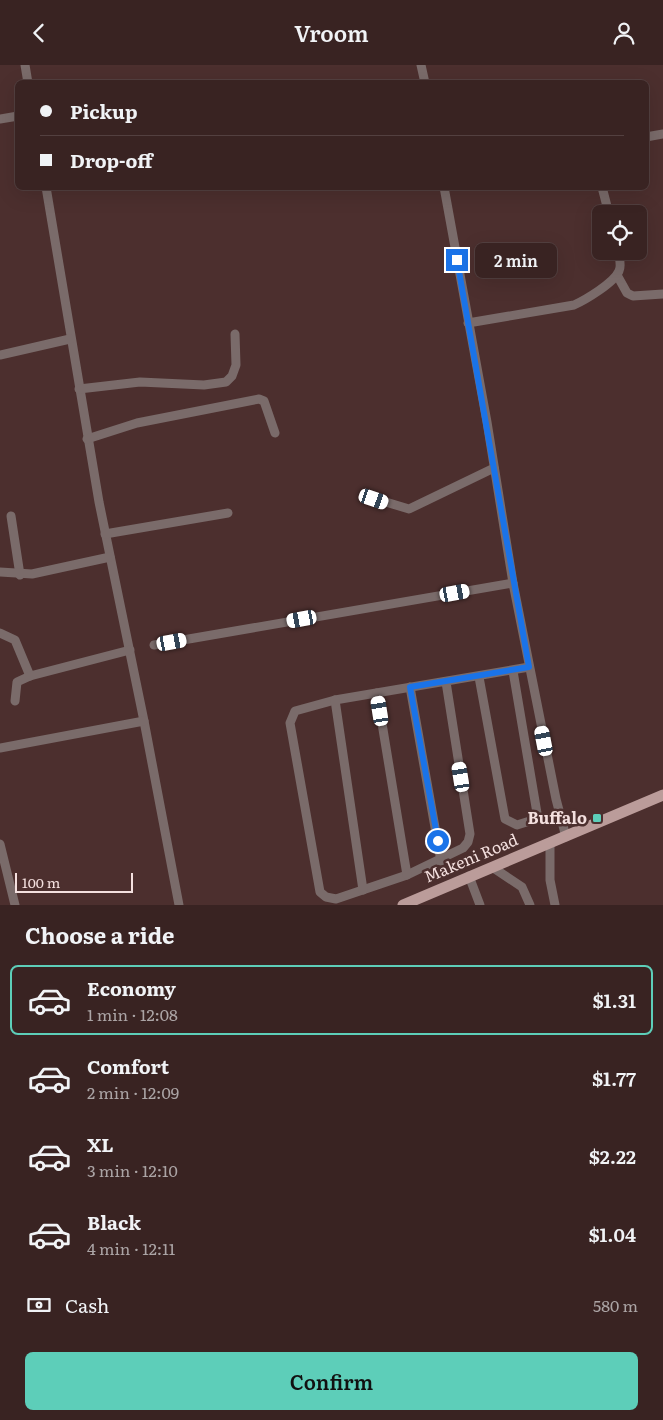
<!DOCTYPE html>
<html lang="en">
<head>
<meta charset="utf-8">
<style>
  body { margin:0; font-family:Literata,serif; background:#402b2a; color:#f1f3f6; height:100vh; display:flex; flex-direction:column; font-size:19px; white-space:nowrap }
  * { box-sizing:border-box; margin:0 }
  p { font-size:16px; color:#aba4a5 }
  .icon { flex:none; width:28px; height:28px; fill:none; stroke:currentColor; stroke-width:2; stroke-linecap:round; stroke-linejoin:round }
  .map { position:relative; height:840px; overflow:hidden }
  .panel { display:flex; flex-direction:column; background:#392322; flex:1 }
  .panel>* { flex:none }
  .banner { position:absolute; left:15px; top:15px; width:634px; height:110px; border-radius:8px; box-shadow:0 5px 20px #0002,0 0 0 1px #534040; display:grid; align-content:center; height:110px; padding:0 25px; background:#392322 }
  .buttons { position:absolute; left:592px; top:140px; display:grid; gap:10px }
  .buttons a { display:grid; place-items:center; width:55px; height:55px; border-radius:8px; background:#392322; box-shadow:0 5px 20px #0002,0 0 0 1px #534040; font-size:25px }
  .scale { position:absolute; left:15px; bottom:12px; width:118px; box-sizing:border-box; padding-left:5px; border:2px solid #f4e0df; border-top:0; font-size:14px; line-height:18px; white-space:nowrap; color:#f4e0df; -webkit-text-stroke:4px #4c2f2e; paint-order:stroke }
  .end { position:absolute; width:22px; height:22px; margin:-11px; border:6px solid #1a73e8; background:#fff; box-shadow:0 0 0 2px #fff }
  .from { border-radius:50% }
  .bubble { position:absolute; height:35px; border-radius:8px; background:#392322; box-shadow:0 5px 20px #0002,0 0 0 1px #534040; font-size:16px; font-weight:600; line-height:35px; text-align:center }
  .car { position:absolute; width:15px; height:30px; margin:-15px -8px; border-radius:6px; box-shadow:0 0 4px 1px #0007; background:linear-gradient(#fff 24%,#345 0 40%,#fff 0 76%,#345 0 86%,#fff 0) }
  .banner b { display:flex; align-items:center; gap:18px; height:48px; font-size:19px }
  .banner b+b { border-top:1px solid #534040 }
  .banner i { width:12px; height:12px; background:#f1f3f6 }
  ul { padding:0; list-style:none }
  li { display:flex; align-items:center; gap:15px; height:70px; margin:0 10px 8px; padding:0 15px; border:2px solid transparent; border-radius:8px }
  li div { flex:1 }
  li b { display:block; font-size:19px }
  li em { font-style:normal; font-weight:600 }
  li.on { border-color:#5dceb9 }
  li>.icon { width:45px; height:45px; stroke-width:1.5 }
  h2 { padding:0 25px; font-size:22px; line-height:60px }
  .pay { display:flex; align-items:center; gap:12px; height:55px; padding:0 25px; font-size:19px }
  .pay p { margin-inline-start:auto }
  .button { display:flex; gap:10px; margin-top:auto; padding:10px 25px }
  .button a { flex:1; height:58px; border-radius:8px; background:#5dceb9; color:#111; font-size:20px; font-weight:600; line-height:58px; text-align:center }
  header { display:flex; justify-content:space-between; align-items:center; height:65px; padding:0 25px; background:#392322; font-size:22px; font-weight:600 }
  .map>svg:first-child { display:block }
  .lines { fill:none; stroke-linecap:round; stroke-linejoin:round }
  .minor { stroke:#7a6b6a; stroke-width:9 }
  .major { stroke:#bb9c9a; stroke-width:11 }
  .route { stroke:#1a73e8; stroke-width:6 }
  .poi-dot { fill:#5dceb9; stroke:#4c2f2e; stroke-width:2 }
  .labels { text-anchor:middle; stroke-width:5; stroke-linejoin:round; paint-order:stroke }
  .poi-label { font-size:16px; font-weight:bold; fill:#f4e0df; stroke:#4c2f2e; text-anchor:end }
  .street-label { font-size:16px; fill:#f4e0df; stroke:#4c2f2e }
</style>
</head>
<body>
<header><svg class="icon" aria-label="back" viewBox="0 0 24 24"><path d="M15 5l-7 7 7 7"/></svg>Vroom<svg class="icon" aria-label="person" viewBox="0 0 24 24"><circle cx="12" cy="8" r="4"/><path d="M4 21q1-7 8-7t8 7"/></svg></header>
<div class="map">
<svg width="663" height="840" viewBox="0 0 663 840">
  <rect width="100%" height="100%" fill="#4c2f2e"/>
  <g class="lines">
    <g class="minor">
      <path d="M25 0 28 18"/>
      <path d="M421 0 425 18"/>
      <path d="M0 54 18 51"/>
      <path d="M646 72 663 69"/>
      <path d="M46 122 99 437 144 656 179 840"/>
      <path d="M444 122 487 357 513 518 556 734 566 772"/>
      <path d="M602 122 609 149"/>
      <path d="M617 210 627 228 633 231 663 229"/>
      <path d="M468 258 574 240C585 235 614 218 619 206 622 200 619 193 618 186"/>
      <path d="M0 290 70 274"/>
      <path d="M79 324 140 317 204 320 226 317 232 311 236 300 235 269"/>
      <path d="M87 374 137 358 259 334 264 336 275 368"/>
      <path d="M366 431 409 444 494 403"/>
      <path d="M11 451 20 510"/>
      <path d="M105 469 228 448"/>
      <path d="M0 507 32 509 110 492"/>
      <path d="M0 568 15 575 30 611"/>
      <path d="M154 580 513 518"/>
      <path d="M479 612 505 754 517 760 533 755 537 748 513 606"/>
      <path d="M446 617 470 769 468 777 463 783 407 810 336 834 326 832 320 827 290 658 295 646 335 635 529 602"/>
      <path d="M410 622 441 796"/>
      <path d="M377 628 407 810"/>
      <path d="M335 635 363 825"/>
      <path d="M15 636 17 617 30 611 130 585"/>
      <path d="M0 683 144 656"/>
      <path d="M550 778V815L555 840"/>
      <path d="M0 779 15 840"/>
      <path d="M492 802 522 822 530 840"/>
      <path d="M469 811 480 840"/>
    </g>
    <path class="major" d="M403 840 663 730"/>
  </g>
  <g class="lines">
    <path class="route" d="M438 776 410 622 529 602 457 195"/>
  </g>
  <rect class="poi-dot" x="592" y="748" width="10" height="10" rx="2.5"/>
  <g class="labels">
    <g class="poi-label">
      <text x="587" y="759">Buffalo</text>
    </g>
    <g class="street-label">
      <text transform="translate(471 793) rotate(-23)" y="6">Makeni Road</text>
    </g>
  </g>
</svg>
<div class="buttons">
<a><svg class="icon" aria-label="locate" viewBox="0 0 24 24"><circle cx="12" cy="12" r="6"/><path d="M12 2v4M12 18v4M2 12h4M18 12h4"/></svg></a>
</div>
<div class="scale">100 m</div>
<i class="end from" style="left:438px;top:776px"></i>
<i class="end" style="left:457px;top:195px"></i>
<div class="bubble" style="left:475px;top:178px;width:82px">2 min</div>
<i class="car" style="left:374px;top:434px;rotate:109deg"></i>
<i class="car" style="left:455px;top:528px;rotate:80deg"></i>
<i class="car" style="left:302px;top:554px;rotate:260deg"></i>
<i class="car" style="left:172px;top:577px;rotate:80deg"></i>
<i class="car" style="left:380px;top:646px;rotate:351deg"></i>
<i class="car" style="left:544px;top:676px;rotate:349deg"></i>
<i class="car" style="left:461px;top:712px;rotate:351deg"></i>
<div class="banner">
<b><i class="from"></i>Pickup</b>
<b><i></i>Drop-off</b>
</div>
</div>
<section class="panel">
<h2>Choose a ride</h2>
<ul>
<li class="on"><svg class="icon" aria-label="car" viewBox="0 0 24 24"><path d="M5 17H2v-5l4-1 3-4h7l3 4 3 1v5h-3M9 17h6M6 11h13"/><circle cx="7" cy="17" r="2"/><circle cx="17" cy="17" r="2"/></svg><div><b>Economy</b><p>1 min · 12:08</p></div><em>$1.31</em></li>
<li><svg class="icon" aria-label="car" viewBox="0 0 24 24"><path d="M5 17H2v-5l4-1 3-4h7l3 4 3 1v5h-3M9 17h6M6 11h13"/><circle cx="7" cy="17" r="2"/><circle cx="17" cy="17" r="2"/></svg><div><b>Comfort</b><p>2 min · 12:09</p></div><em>$1.77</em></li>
<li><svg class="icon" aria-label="car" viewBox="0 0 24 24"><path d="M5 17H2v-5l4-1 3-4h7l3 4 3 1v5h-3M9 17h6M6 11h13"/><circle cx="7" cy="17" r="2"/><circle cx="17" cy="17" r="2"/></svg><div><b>XL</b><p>3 min · 12:10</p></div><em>$2.22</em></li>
<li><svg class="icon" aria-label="car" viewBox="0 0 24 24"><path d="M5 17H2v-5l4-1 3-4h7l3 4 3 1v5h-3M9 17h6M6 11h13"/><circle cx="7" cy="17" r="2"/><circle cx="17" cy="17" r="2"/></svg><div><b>Black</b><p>4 min · 12:11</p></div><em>$1.04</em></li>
</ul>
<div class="pay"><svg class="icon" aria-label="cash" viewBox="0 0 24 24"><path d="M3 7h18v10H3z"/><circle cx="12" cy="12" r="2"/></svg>Cash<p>580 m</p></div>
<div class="button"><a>Confirm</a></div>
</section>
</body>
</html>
